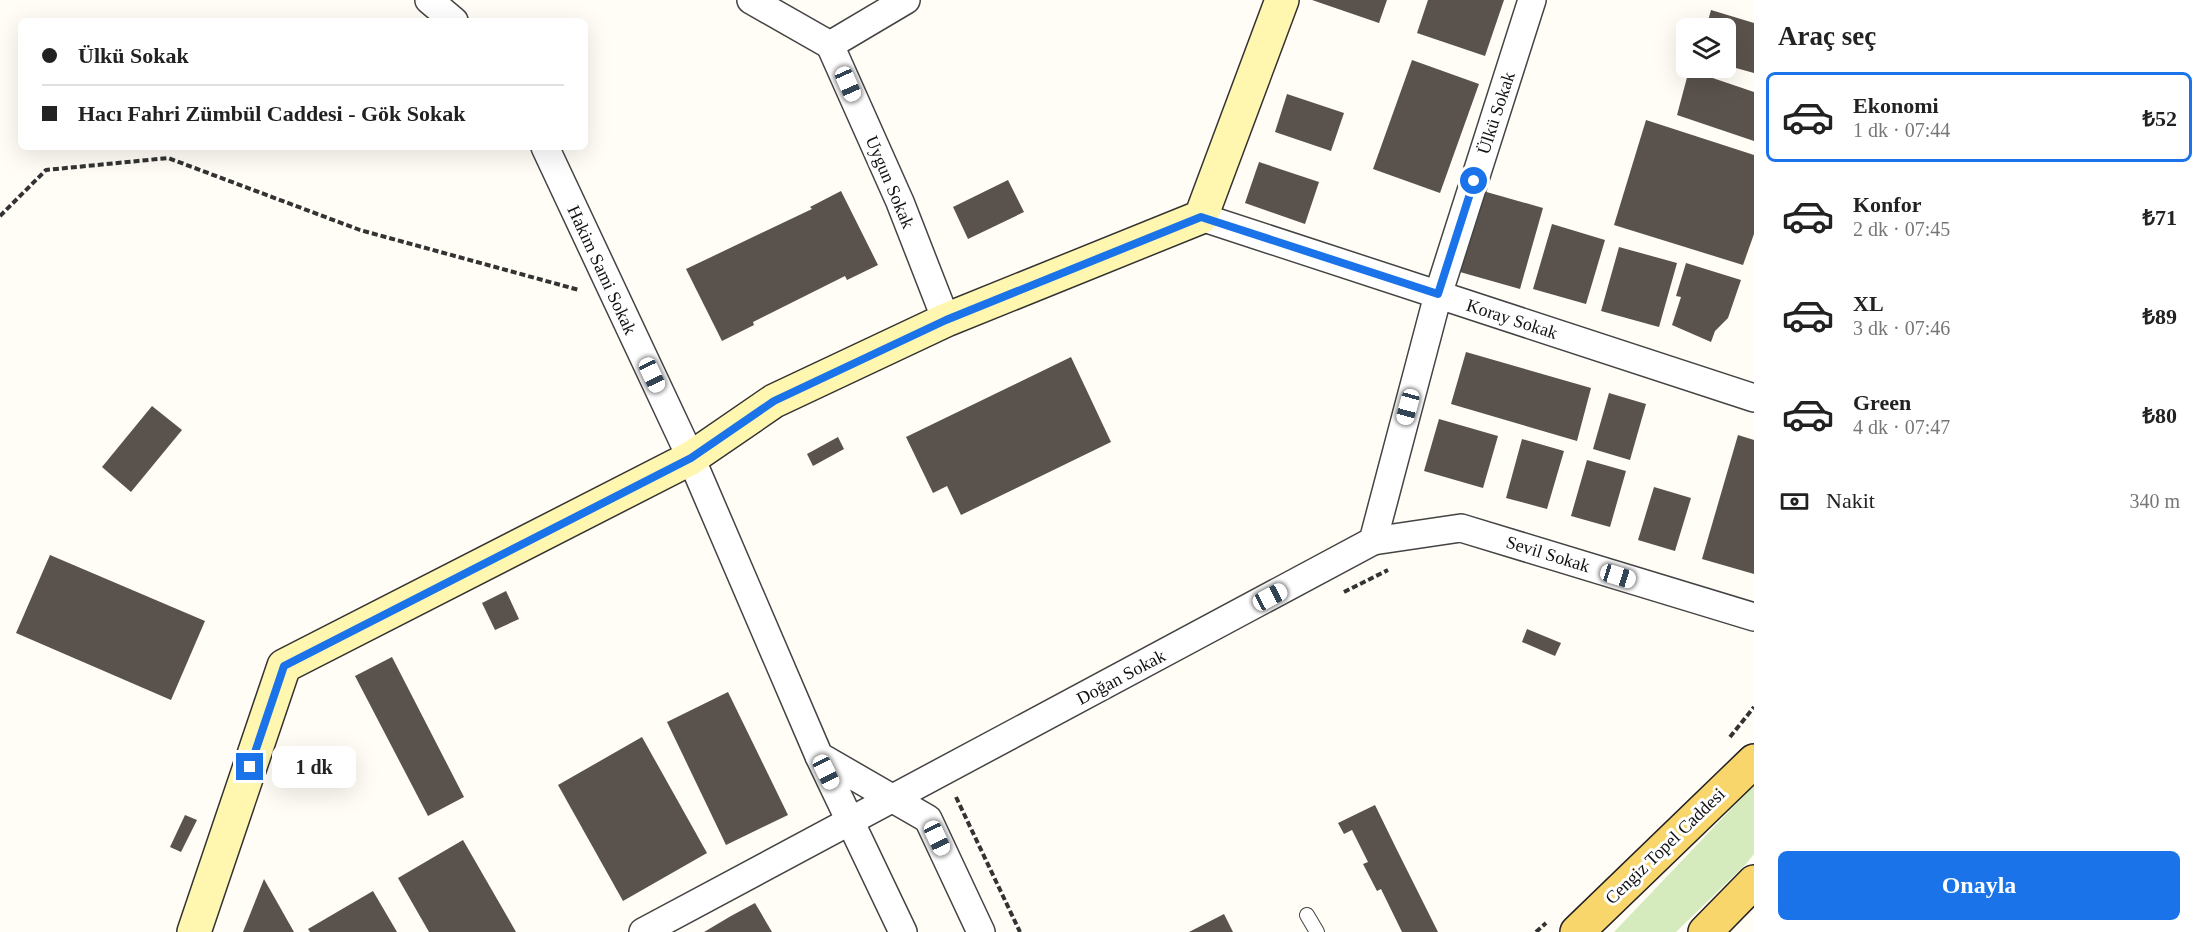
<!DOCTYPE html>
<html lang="tr">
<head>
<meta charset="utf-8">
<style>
  body { margin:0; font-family:"Times New Roman",serif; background:#f6f6f6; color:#222; height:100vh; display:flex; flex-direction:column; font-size:22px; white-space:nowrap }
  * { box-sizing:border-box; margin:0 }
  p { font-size:20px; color:#767676 }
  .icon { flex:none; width:33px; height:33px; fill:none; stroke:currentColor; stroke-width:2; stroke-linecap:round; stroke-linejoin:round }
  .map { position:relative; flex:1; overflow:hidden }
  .details { display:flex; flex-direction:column; background:#fff; width:450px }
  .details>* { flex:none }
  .hud { position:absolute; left:18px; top:18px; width:570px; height:132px; border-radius:9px; box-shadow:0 6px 24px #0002; display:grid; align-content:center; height:132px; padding:0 24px; background:#fff }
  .fabs { position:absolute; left:1676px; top:18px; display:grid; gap:12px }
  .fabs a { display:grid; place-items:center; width:60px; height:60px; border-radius:9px; background:#fff; box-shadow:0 6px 24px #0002; font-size:30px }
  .end { position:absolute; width:27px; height:27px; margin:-14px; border:8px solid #1a73e8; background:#fff; box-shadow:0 0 0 3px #fff }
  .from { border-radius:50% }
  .bubble { position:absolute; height:42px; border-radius:9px; background:#fff; box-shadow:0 6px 24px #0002; font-size:20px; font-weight:600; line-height:42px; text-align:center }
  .car { position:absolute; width:18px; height:36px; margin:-18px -9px; border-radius:8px; box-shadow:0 0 4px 2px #0007; background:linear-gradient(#fff 24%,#345 0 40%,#fff 0 76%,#345 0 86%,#fff 0) }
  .hud b { display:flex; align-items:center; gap:21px; height:57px; font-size:22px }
  .hud b+b { border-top:2px solid #e0e0e0 }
  .hud i { width:15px; height:15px; background:#222 }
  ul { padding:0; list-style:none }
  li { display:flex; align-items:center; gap:18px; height:90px; margin:0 12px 9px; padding:0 12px; border:3px solid transparent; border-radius:9px }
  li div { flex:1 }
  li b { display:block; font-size:22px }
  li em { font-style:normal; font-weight:600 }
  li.active { border-color:#1a73e8 }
  li>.icon { width:54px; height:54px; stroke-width:1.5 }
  h2 { padding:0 24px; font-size:27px; line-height:72px }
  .pay { display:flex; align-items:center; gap:15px; height:66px; padding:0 24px; font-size:22px }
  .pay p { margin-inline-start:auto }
  .action { display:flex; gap:12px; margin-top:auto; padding:12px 24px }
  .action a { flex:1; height:69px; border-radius:9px; background:#1a73e8; color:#fff; font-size:24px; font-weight:600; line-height:69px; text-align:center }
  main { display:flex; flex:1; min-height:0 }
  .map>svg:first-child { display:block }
  .green { fill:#d5ebbd }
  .building { fill:#5a524d }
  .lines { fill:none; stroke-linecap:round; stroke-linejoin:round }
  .lane-casing { stroke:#444; stroke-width:16 }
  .street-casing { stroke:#444; stroke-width:30 }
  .secondary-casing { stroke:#333; stroke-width:36 }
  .primary-casing { stroke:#222; stroke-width:36 }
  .path { stroke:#333; stroke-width:4; stroke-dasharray:6 3; stroke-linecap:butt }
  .lane { stroke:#fff; stroke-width:14 }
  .street { stroke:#fff; stroke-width:27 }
  .secondary { stroke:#fff6b0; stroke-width:33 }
  .primary { stroke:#f9d66b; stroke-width:33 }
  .route { stroke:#1a73e8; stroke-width:8 }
  .labels { text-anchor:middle; stroke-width:6; stroke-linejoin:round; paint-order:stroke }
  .street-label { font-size:18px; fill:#111; stroke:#fff }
</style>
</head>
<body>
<main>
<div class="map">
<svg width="1754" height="932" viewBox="0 0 1754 932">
  <rect width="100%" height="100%" fill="#fffdf5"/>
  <path class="green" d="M1754 785V854L1746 864 1676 932H1614Z"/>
  <g class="building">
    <path d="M1312 0H1387L1379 23Z"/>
    <path d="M1428 0H1504L1485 56 1417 33Z"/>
    <path d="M1711 10 1754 23V73L1725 65V28H1706Z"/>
    <path d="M1412 60 1479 84 1440 193 1373 169Z"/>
    <path d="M1689 70 1754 92V141L1677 115Z"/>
    <path d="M1287 94 1344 113 1331 151 1275 132Z"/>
    <path d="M1646 120 1754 155V234L1743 265 1614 225Z"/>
    <path d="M1259 162 1319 182 1305 224 1245 203Z"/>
    <path d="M1008 180 1024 212 968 239 953 207Z"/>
    <path d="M841 191 878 265 847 280 845 276 753 322 754 325 722 341 686 269 812 209 810 207Z"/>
    <path d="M1483 191 1543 208 1520 289 1460 272Z"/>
    <path d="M1552 224 1605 240 1586 304 1533 289Z"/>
    <path d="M1619 247 1677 263 1659 327 1601 311Z"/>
    <path d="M1686 263 1741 280 1728 318 1715 331 1711 342 1672 325 1681 297 1676 296Z"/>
    <path d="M1466 352 1591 388 1577 441 1451 404Z"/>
    <path d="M1071 357 1111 442 961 515 947 486 933 493 906 437Z"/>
    <path d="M1609 393 1646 404 1630 460 1593 449Z"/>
    <path d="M152 406 182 430 131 492 102 467Z"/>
    <path d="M1439 419 1498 436 1483 488 1424 471Z"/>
    <path d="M1738 435 1754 440V574L1702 559Z"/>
    <path d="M838 437 844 449 813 466 807 454Z"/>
    <path d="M1522 439 1564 451 1547 509 1506 498Z"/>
    <path d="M1587 460 1626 471 1610 527 1571 516Z"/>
    <path d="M1654 487 1691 498 1675 551 1638 540Z"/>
    <path d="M50 555 205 621 171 700 16 633Z"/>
    <path d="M506 591 519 619 495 630 482 603Z"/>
    <path d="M1527 629 1561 643 1555 656 1522 642Z"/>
    <path d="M392 657 464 797 428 816 355 676Z"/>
    <path d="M728 692 788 815 726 845 667 722Z"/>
    <path d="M642 737 707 853 623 901 558 785Z"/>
    <path d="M1375 805 1396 848 1438 932H1402L1381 889 1377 891 1363 864 1368 862 1352 830 1344 834 1338 823Z"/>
    <path d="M185 815 197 820 181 852 170 847Z"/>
    <path d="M463 840 516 932H429L398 878Z"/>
    <path d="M264 879 294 932H243Z"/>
    <path d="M373 891 397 932H310L308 929Z"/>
    <path d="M755 903 772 932H704L731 916Z"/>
    <path d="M1224 914 1233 932H1189Z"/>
  </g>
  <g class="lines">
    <g class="lane-casing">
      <path id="lane" d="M1307 915 1317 932"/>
    </g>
    <g class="street-casing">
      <g id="street">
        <path d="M429 0 454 21"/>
        <path d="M751 0 830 45"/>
        <path d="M830 45 900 202 946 320"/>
        <path d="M830 45 906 0"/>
        <path d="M545 147 691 458 819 756 928 819 981 932"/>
        <path d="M1201 217 1754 398"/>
        <path d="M1373 541 1461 528 1754 617"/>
        <path d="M819 756 903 932"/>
        <path d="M643 932 1373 541 1438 295 1532 0"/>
      </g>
    </g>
    <g class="secondary-casing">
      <path id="secondary" d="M194 932 284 666 691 458 774 401 946 320 1201 217 1282 0"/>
    </g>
    <g class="primary-casing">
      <g id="primary">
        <path d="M1577 932 1754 761"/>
        <path d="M1705 932 1754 882"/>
      </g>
    </g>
    <g class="path">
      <path d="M0 216 46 170 168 158 360 230 579 290"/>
      <path d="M1344 592 1388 570"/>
      <path d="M1730 737 1754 707"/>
      <path d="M956 797 1020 932"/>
      <path d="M1536 932 1546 923"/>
    </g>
    <use href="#lane" class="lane"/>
    <use href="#street" class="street"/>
    <use href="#secondary" class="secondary"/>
    <use href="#primary" class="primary"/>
  </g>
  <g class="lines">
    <path class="route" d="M250 767 284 666 691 458 774 401 946 320 1201 217 1438 294 1474 181"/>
  </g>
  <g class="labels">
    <g class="street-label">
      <text transform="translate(1496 113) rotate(-72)" y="6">Ülkü Sokak</text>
      <text transform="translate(890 182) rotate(67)" y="6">Uygun Sokak</text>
      <text transform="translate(602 270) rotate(65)" y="6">Hakim Sami Sokak</text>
      <text transform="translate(1512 319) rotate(18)" y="6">Koray Sokak</text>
      <text transform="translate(1548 554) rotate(17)" y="6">Sevil Sokak</text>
      <text transform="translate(1121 677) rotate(-28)" y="6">Doğan Sokak</text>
      <text transform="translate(1665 846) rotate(-44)" y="6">Cengiz Topel Caddesi</text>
    </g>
  </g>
</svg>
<div class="fabs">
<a><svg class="icon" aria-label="layers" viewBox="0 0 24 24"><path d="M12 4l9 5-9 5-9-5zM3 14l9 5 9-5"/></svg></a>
</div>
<i class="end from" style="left:1474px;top:181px"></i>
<i class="end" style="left:250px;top:767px"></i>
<div class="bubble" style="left:272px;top:746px;width:84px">1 dk</div>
<i class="car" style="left:848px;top:84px;rotate:156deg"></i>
<i class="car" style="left:652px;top:375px;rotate:155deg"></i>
<i class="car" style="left:1408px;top:407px;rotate:195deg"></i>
<i class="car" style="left:1618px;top:576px;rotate:107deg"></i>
<i class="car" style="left:1270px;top:597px;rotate:62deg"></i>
<i class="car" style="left:826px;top:772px;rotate:154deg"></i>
<i class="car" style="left:937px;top:838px;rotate:155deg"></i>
<div class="hud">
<b><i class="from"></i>Ülkü Sokak</b>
<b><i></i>Hacı Fahri Zümbül Caddesi - Gök Sokak</b>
</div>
</div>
<section class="details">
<h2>Araç seç</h2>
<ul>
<li class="active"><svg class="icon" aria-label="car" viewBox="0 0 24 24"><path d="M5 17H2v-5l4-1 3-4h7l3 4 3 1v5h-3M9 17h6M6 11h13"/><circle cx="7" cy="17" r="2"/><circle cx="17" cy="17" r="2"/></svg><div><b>Ekonomi</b><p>1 dk · 07:44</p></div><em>₺52</em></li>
<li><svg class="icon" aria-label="car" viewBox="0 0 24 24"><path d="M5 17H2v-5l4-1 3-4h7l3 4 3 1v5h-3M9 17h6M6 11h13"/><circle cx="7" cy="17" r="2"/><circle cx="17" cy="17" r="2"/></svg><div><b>Konfor</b><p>2 dk · 07:45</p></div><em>₺71</em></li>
<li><svg class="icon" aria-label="car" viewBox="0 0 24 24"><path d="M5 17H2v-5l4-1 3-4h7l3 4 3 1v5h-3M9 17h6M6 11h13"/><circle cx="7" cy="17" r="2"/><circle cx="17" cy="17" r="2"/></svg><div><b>XL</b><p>3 dk · 07:46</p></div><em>₺89</em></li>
<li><svg class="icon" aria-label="car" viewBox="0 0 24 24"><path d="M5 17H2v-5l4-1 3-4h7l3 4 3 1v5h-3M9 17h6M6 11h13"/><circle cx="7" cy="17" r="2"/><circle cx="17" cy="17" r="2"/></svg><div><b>Green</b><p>4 dk · 07:47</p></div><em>₺80</em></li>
</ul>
<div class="pay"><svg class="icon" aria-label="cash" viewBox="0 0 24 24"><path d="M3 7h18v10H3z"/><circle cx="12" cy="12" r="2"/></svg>Nakit<p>340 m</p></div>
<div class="action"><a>Onayla</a></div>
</section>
</main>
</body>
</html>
